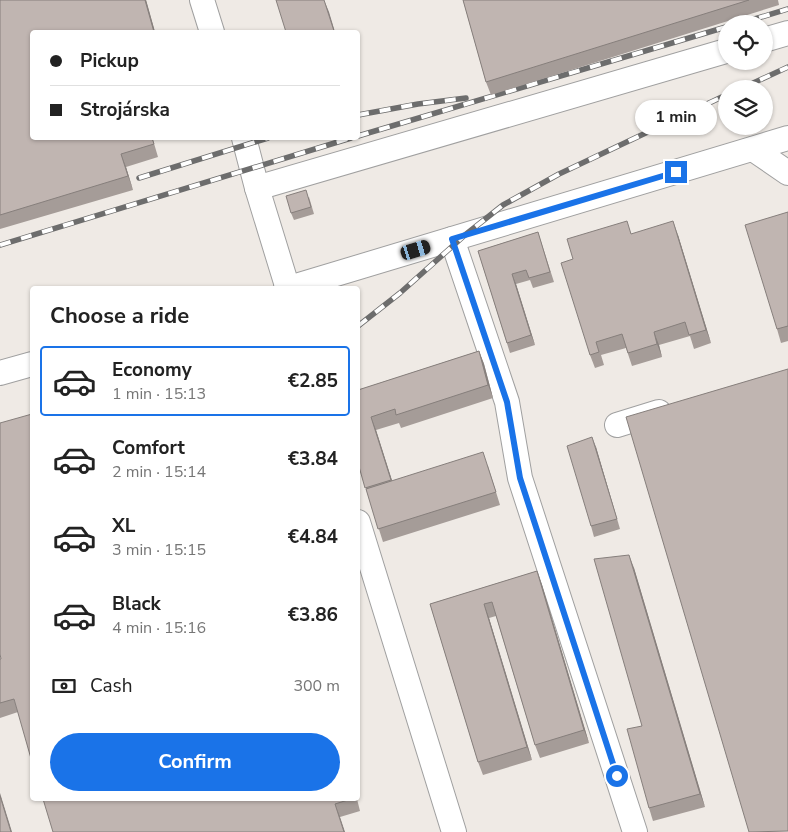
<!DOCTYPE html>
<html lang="en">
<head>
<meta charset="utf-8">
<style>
  body { margin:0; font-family:"Nunito Sans",sans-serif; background:#f6f6f6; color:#222; height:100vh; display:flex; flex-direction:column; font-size:19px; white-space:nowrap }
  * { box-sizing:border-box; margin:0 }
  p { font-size:16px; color:#767676 }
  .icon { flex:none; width:28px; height:28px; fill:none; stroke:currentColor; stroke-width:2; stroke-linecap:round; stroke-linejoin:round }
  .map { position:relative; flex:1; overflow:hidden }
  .drawer { position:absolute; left:30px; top:286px; width:330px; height:515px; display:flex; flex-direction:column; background:#fff; border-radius:5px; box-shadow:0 1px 4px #0004 }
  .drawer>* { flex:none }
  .top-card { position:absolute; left:30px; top:30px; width:330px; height:110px; border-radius:5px; box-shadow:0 1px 4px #0004; display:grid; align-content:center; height:110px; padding:0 20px; background:#fff }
  .tools { position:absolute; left:718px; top:15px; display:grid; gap:10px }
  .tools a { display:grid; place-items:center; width:55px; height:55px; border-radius:50%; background:#fff; box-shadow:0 1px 4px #0004; font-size:25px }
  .end { position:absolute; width:22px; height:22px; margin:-11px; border:6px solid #1a73e8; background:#fff; box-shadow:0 0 0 2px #fff }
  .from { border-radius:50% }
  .bubble { position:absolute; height:35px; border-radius:18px; background:#fff; box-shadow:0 1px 4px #0004; font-size:16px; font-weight:700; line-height:35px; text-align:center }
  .car { position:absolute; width:15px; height:30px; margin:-15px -8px; border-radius:6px; box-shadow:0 0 4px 1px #0007; background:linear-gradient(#222 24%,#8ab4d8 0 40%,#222 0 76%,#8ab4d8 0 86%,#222 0) }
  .top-card b { display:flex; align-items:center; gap:18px; height:48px; font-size:19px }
  .top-card b+b { border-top:1px solid #e0e0e0 }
  .top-card i { width:12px; height:12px; background:#222 }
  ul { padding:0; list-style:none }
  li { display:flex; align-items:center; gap:15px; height:70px; margin:0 10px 8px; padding:0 10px; border:2px solid transparent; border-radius:5px }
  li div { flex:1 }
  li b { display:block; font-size:19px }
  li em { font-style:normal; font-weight:700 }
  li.selected { border-color:#1a73e8 }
  li>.icon { width:45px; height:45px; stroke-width:1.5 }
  h2 { padding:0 20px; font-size:22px; line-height:60px }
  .pay { display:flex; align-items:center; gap:12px; height:55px; padding:0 20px; font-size:19px }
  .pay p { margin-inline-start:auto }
  .cta { display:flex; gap:10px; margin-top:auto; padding:10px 20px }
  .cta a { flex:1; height:58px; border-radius:30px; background:#1a73e8; color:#fff; font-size:20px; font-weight:700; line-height:58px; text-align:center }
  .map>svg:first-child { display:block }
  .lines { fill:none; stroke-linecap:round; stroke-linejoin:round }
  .minor-casing { stroke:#a0a0a0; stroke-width:26 }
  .minor { stroke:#fff; stroke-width:24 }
  .rail-casing { stroke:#6d6d6d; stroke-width:5.5 }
  .rail { stroke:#fff; stroke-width:4; stroke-dasharray:11; stroke-linecap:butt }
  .wall { fill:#a59c98 }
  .shaded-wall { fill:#867f7c }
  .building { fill:#c0b5b1; stroke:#867f7c }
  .route { stroke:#1a73e8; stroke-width:6 }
</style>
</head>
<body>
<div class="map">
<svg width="788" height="832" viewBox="0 0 788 832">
  <rect width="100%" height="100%" fill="#efeae5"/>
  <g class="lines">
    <g class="minor-casing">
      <g id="minor">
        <path d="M202 0 212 32"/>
        <path d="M764 40 788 33"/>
        <path d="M244 138 257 188 288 289"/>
        <path d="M753 149 788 173"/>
        <path d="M257 188 726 51"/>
        <path d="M452 239 507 402 520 478 635 832"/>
        <path d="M286 289 788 138"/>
        <path d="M0 373 32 364"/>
        <path d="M617 425 659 412"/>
        <path d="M358 522 454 832"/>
      </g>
    </g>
    <use href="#minor" class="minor"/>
    <g class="rail-casing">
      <g id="rail">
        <path d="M738 24 788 9"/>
        <path d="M740 89 788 67"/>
        <path d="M358 115 418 104 466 98"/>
        <path d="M358 136 726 27"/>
        <path d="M139 178 268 138"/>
        <path d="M0 245 351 138"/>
        <path d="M358 326 400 293 465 235 503 205 559 174 726 95"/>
      </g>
    </g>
    <use href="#rail" class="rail"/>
  </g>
  <g class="wall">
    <path d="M0 0H146L155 32H32V138H163L153 140 158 157 126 167 133 190 0 229Z"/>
    <path d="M463 0H778L779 5 491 95 486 82Z"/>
    <path d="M309 197 314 214 294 220 291 213Z"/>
    <path d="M788 212V341L781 343 777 329Z"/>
    <path d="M538 232 554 282 533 288 530 280 516 284 535 345 510 353 478 251Z"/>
    <path d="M631 234 678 235 711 343 694 349 690 336 659 345 662 357 632 366 626 348 601 355 604 365 595 368 590 355 573 259Z"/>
    <path d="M479 351 484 364 493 398 401 428 399 423 376 430 392 481 488 466 500 505 383 542 358 463V390Z"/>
    <path d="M596 447 620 529 594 537 591 526Z"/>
    <path d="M634 568 705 807 653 821 649 808 642 726Z"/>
    <path d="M537 571 542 585 589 743 540 758 535 745 496 616 489 618 532 760 483 775 478 762 430 604Z"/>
    <path d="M0 659H1L18 712 0 718Z"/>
    <path d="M43 799H357L360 811 340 817Z"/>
  </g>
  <g class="shaded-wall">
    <path d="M145 0H146L155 32H154Z"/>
    <path d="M324 0 329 12 335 32H334Z"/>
    <path d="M121 154 126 167 133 190 128 176Z"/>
    <path d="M673 221 678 235 711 343 706 330Z"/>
    <path d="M512 274 516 284 535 345 531 335Z"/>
    <path d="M654 332 659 345 662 357 657 344Z"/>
    <path d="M479 351 484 364 493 398 488 385Z"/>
    <path d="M371 417 376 430 396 493 391 480Z"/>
    <path d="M592 437 596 447 620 529 617 519Z"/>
    <path d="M629 555 634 568 705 807 700 794Z"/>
    <path d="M537 571 542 585 589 743 584 730Z"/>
    <path d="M484 604 489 618 532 760 527 747Z"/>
    <path d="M0 793 12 832H11L0 796Z"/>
    <path d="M335 804 340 817 345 832H344Z"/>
  </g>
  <g class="building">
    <path d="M0 0H145L154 32H32V138H152L154 144 121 154 128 176 0 215Z"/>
    <path d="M276 0H324L334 31 329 32H286Z"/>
    <path d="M463 0H749L486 82Z"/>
    <path d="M306 190 311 207 291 213 286 196Z"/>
    <path d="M788 212V326L777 329 745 225Z"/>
    <path d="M627 221 631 234 673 221 706 330 689 335 685 322 654 332 657 344 628 353 622 334 596 342 599 352 590 355 561 263 573 259 567 239Z"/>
    <path d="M538 232 550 272 529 278 526 270 512 274 531 335 507 343 478 251Z"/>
    <path d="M479 351 488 385 396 415 395 409 371 417 391 480 365 488 358 463V390Z"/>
    <path d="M788 369V831L749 832 626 417Z"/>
    <path d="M32 414V762L14 699 0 703V659H1L0 654V423Z"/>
    <path d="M592 437 617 519 591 526 567 446Z"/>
    <path d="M483 452 496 492 378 529 366 489Z"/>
    <path d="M629 555 700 794 649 808 627 729 642 726 594 559Z"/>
    <path d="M537 571 584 730 535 745 492 602 484 604 527 747 478 762 430 604Z"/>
    <path d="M0 796 11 832H0Z"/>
    <path d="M43 799H351L335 804 344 832H53Z"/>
  </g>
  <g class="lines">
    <path class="route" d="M617 776 520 478 507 402 452 239 676 172"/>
  </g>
</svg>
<div class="tools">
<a><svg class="icon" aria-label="locate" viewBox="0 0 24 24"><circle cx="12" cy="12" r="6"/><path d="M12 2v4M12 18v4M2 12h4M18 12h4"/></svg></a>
<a><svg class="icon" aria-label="layers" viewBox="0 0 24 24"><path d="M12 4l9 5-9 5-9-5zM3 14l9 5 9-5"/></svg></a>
</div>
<i class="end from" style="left:617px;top:776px"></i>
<i class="end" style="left:676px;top:172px"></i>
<div class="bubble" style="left:635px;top:100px;width:82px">1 min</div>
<i class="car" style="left:416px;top:250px;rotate:73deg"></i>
<div class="top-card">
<b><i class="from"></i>Pickup</b>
<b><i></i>Strojárska</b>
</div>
<section class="drawer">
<h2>Choose a ride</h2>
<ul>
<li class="selected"><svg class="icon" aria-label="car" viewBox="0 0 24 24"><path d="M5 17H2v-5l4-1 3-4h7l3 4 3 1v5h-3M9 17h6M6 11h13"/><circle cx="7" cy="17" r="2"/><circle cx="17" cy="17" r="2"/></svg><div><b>Economy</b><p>1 min · 15:13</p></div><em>€2.85</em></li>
<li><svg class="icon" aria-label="car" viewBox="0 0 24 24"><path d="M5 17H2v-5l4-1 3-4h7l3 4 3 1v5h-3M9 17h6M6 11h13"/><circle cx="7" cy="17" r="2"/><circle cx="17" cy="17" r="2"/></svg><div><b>Comfort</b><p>2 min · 15:14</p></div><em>€3.84</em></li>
<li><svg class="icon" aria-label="car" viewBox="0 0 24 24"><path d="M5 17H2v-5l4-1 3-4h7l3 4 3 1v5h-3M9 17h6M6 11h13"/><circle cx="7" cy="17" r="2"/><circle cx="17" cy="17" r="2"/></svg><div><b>XL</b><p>3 min · 15:15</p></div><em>€4.84</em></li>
<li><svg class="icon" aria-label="car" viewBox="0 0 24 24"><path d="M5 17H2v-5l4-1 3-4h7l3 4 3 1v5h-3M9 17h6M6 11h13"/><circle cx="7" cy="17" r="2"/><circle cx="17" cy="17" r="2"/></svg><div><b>Black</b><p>4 min · 15:16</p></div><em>€3.86</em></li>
</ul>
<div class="pay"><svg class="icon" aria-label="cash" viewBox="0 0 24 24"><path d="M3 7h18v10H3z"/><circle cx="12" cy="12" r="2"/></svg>Cash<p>300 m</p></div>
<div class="cta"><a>Confirm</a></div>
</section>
</div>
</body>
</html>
